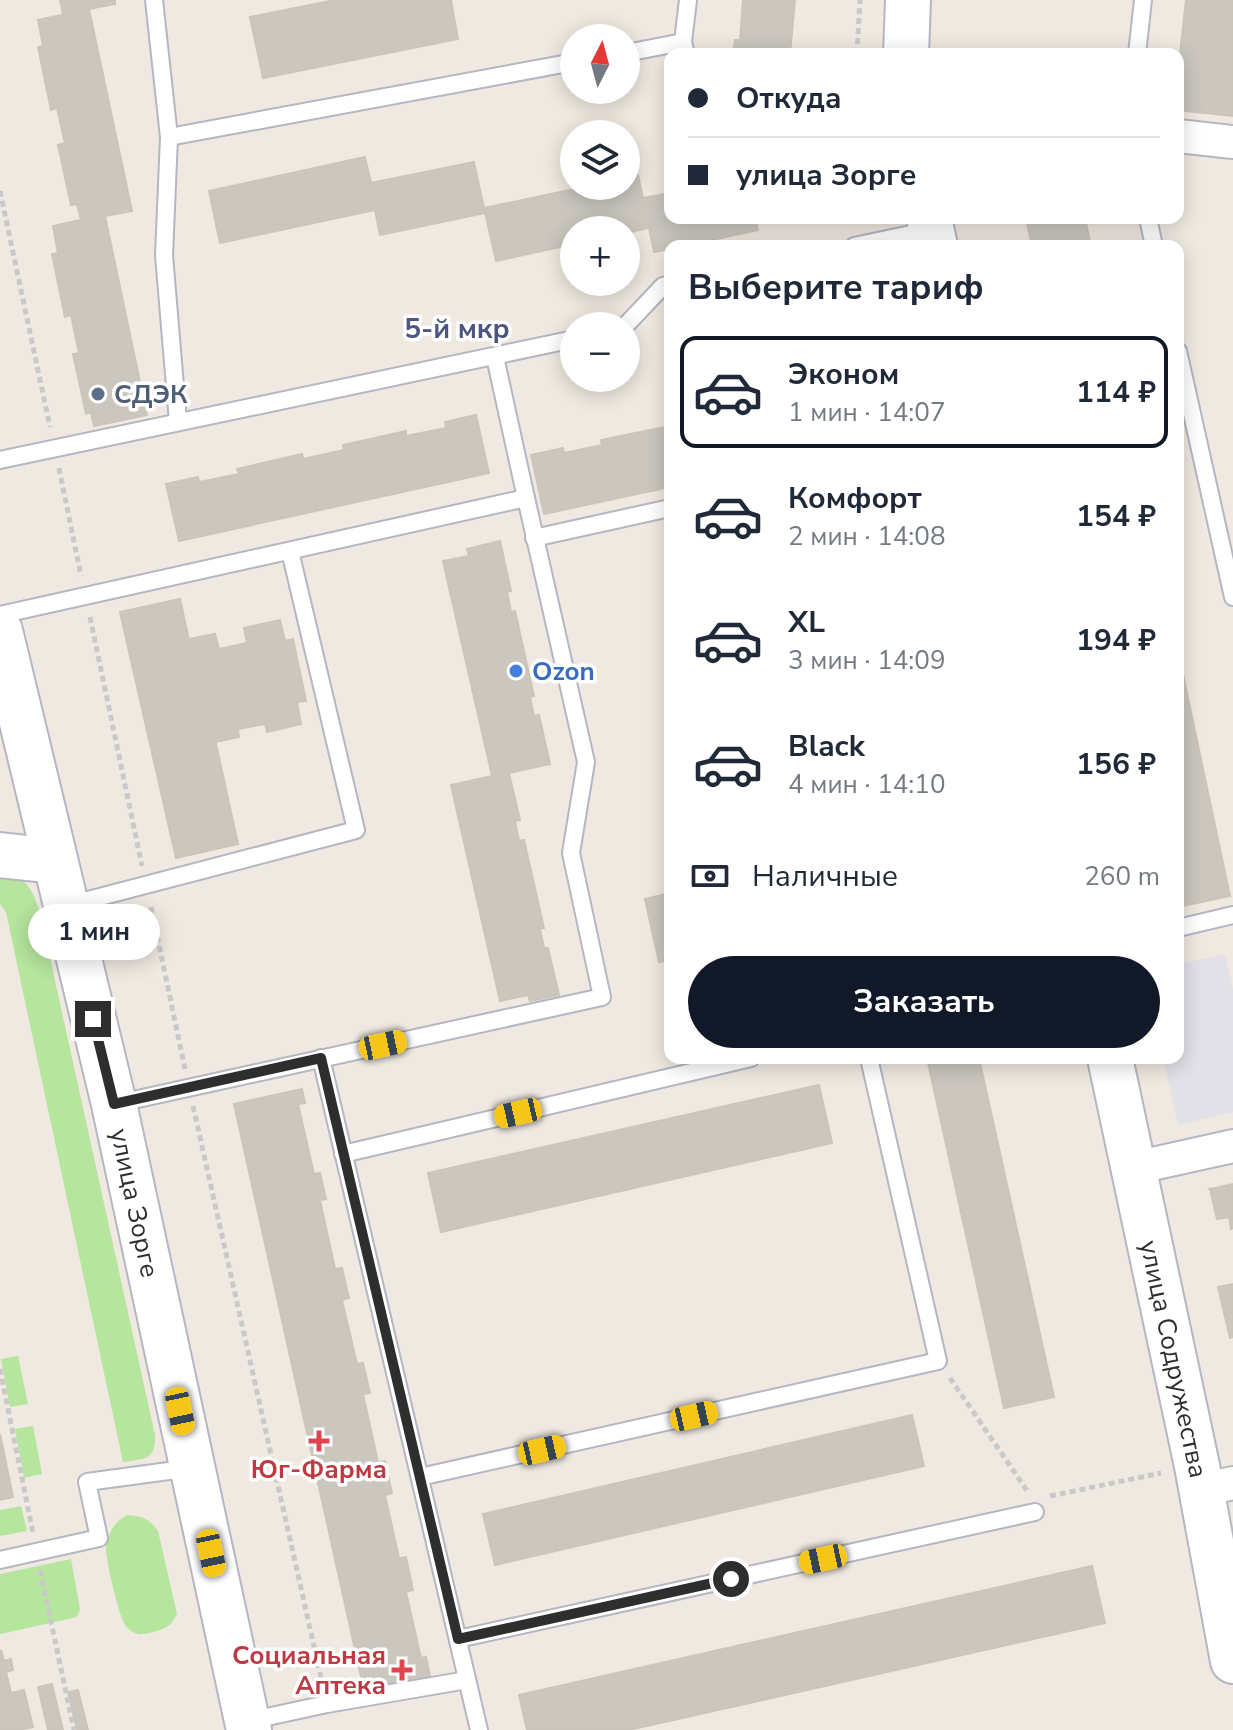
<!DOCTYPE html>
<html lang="ru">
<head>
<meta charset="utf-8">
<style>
  body { margin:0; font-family:"Nunito Sans",sans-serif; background:#f2f2f3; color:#1f2937; height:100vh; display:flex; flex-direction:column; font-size:30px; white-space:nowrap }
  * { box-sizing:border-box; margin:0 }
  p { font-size:26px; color:#747a83 }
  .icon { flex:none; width:44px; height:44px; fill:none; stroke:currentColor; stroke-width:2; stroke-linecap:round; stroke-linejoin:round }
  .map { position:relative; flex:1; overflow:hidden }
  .panel { position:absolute; left:664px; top:240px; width:520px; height:824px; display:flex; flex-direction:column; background:#fff; border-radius:16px; box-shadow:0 4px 20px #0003 }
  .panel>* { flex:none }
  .hud { position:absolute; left:664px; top:48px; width:520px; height:176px; border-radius:16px; box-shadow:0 4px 20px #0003; display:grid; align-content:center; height:176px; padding:0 24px; background:#fff }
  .needle { width:52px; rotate:6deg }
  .controls { position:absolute; left:560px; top:24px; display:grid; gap:16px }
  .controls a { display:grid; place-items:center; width:80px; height:80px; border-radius:50%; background:#fff; box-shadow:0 4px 20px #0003; font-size:40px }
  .end { position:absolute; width:36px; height:36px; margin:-18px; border:10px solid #2e2e2e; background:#fff; box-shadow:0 0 0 4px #fff }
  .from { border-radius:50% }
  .bubble { position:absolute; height:56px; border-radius:28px; background:#fff; box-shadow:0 4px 20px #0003; font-size:26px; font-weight:700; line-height:56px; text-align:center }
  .car { position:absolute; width:24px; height:48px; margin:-24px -12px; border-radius:10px; box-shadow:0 0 6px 2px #0007; background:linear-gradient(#f5c518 24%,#345 0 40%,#f5c518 0 76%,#345 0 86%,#f5c518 0) }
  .hud b { display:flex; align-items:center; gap:28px; height:76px; font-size:30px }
  .hud b+b { border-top:2px solid #e0e1e3 }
  .hud i { width:20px; height:20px; background:#1f2937 }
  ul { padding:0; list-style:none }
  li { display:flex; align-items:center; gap:24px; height:112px; margin:0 16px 12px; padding:0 8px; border:4px solid transparent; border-radius:16px }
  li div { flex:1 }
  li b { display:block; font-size:30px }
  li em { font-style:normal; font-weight:700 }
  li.active { border-color:#111827 }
  li>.icon { width:72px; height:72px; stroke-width:1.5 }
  h2 { padding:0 24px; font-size:36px; line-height:96px }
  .pay { display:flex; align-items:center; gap:20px; height:88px; padding:0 24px; font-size:30px }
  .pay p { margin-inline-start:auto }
  .button { display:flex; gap:16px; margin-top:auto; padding:16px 24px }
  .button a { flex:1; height:92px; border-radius:48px; background:#111827; color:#fff; font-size:32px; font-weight:700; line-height:92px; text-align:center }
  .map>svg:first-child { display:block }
  .industrial { fill:#e3e1e8 }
  .green { fill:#b6e59e }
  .building { fill:#cbc7bf; stroke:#cbc5ba; stroke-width:2 }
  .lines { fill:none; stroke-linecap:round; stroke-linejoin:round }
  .lane-casing { stroke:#b4b7c1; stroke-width:20 }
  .street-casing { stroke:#b4b7c1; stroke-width:36 }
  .secondary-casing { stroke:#b4b7c1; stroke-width:48 }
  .path { stroke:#c9c9c9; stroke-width:5; stroke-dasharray:6 4; stroke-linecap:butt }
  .lane { stroke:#fff; stroke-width:16 }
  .street { stroke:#fff; stroke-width:32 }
  .secondary { stroke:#fff; stroke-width:44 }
  .route { stroke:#2e2e2e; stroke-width:10 }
  .service-dot { fill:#5c6f8a; stroke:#fff; stroke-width:3 }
  .shop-dot { fill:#3f7fe0; stroke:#fff; stroke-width:3 }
  .health-dot { fill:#e0444e; stroke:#fff; stroke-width:3 }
  .labels { text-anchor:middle; stroke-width:7; stroke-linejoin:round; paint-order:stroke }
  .service-label { font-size:26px; font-weight:bold; fill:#4e5e75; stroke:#fff; text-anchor:start }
  .shop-label { font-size:26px; font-weight:bold; fill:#366cbe; stroke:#fff; text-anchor:start }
  .street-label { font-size:26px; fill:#2e2e2e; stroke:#fff }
  .health-label { font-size:26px; font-weight:bold; fill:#be3a42; stroke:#fff }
  .neighbourhood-label { font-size:28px; font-weight:bold; fill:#4d5680; stroke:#fff }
</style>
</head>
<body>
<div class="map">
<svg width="1233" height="1730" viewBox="0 0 1233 1730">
  <rect width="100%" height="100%" fill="#efe9e1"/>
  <path class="industrial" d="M1225 954 1233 990V1112L1178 1125 1163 1058H1178V964Z"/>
  <g class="green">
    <path d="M0 867C29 882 32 886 41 917L155 1435C156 1460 145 1459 123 1462L6 912 0 904Z"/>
    <path d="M18 1356 28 1404 10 1407 1 1359Z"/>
    <path d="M33 1426 42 1474 24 1478 15 1429Z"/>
    <path d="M21 1506 27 1531 0 1536V1510Z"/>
    <path d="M127 1515C142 1516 150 1519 158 1531L177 1614C172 1625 166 1629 153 1632 147 1633 141 1636 135 1633 132 1632 127 1628 125 1625 118 1613 105 1558 106 1545 109 1532 115 1521 127 1515Z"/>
    <path d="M71 1559 80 1609 77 1617 0 1634V1574Z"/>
  </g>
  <g class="building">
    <path d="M60 0H115V4L63 14Z"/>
    <path d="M335 0H451L458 39 263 78 250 17Z"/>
    <path d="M743 0H795L790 54H733L735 40H740Z"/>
    <path d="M1186 0H1233L1232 116 1178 110V72Z"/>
    <path d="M89 9 132 211 105 216 147 415 94 426 91 412 86 414 73 354 79 353 71 315 65 317 52 254 58 253 53 226 81 220 77 204 71 205 58 145 65 143 57 108 51 110 38 47 43 46 38 20Z"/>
    <path d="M365 157 371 183 474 162 485 213 380 235 375 210 220 243 209 191Z"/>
    <path d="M638 175 643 198 670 193V218H755L758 230 684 246H670V249L654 252 649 228 626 233V230H574V244L496 261 484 208 589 186H626V178Z"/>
    <path d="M1026 218H1085L1091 246H1032Z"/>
    <path d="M476 415 489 473 179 541 166 484 198 477 199 482 239 474 237 469 302 454 303 459 344 450 343 445 406 431V436L446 428 445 422Z"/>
    <path d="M665 427 666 432 670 431V487L544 514 531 455 563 448 564 453 602 445 601 440Z"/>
    <path d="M500 541 511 591 507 592 511 612 515 611 534 696 530 697 534 716 539 715 550 764 509 773 520 820 515 821 519 841 524 840 544 928 540 929 542 939 544 948H548L559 995 530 1001 528 995 500 1001 451 785 492 776 443 561 469 556 467 549Z"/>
    <path d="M180 599 194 663 181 667 194 725 211 721 238 844 176 858 120 612Z"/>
    <path d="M280 620 285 641 293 639 306 701 297 702 301 724 267 732 265 724 238 729 239 737 215 742 211 721 194 725 181 667 194 663 189 639 215 634 219 649 247 643 244 628Z"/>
    <path d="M1178 651 1230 896 1178 907Z"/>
    <path d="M670 893V960L659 962 645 899Z"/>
    <path d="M927 1058H979L1054 1397 1004 1408Z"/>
    <path d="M819 1085 832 1143 441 1232 428 1173Z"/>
    <path d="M302 1089 305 1103 298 1104 314 1174 320 1173 326 1199 320 1200 335 1269 342 1268 349 1298 342 1300 357 1364 363 1363 370 1393 363 1394 378 1462 385 1461 392 1493 385 1495 399 1558 406 1557 413 1590 406 1592 421 1658 426 1657 430 1676 364 1690 234 1104Z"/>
    <path d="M1233 1184V1198L1210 1189Z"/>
    <path d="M1210 1189 1233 1198V1228L1231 1229 1229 1217 1217 1219Z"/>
    <path d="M1233 1284V1337L1230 1338 1218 1287Z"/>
    <path d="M912 1415 924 1466 495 1565 483 1514Z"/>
    <path d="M0 1434 13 1497 0 1500Z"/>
    <path d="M1092 1566 1105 1623 629 1730H527L519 1695Z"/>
    <path d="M1 1650 4 1661 11 1659 13 1670 6 1672 11 1693 24 1690 33 1727 21 1730H0Z"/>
    <path d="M52 1684 63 1730H48L38 1687Z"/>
    <path d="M78 1690 88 1730H77L68 1692Z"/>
  </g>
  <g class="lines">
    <g class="lane-casing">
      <g id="lane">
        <path d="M154 0 169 137 164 255 178 422"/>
        <path d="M683 42 688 0"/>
        <path d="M626 53 683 42 686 54"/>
        <path d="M1137 54 1143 0"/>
        <path d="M169 137 574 62"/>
        <path d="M1148 218 1154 246"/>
        <path d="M854 246 930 230"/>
        <path d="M625 326 663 286 670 284"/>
        <path d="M1178 351 1233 597"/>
        <path d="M495 357 526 498"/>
        <path d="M0 460 574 339"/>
        <path d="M534 538 670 508"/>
        <path d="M0 615 526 498 586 762 571 853 602 997 115 1104"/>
        <path d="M69 905 356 830 290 551"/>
        <path d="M1178 928 1233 915"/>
        <path d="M321 1058 479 1730"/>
        <path d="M343 1154 751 1058"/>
        <path d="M420 1477 938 1361 869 1058"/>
        <path d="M0 1560 99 1538 87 1482 191 1468"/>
        <path d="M458 1639 1035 1512"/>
        <path d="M248 1721 327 1704 467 1680"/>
      </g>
    </g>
    <g class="street-casing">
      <g id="street">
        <path d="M1178 136 1233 142"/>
        <path d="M1134 1168 1233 1146"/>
        <path d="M1201 1490 1233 1483"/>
      </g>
    </g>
    <g class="secondary-casing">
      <g id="secondary">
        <path d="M906 54 908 0"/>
        <path d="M929 218 935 246"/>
        <path d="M0 631 114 1104 249 1730"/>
        <path d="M0 855 55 861"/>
        <path d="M1110 1058 1197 1466 1233 1661"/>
      </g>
    </g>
    <g class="path">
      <path d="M857 54 860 0"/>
      <path d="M0 191 50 427"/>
      <path d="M59 468 81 576"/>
      <path d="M90 617 142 866"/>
      <path d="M151 907 185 1069"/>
      <path d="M193 1106 322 1682"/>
      <path d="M0 1369 33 1533"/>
      <path d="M950 1378 1028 1492"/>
      <path d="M1050 1496 1161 1473"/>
      <path d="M40 1570 74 1730"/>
    </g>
    <use href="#lane" class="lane"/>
    <use href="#street" class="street"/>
    <use href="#secondary" class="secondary"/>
  </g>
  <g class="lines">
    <path class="route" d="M93 1019 114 1104 321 1058 458 1639 731 1579"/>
  </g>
  <circle class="service-dot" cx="98" cy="394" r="8"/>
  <circle class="shop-dot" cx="516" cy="671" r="8"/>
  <g class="health-dot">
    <path d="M315 1429h8v8h8v8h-8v8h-8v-8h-8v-8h8z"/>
    <path d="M398 1658h8v8h8v8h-8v8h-8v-8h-8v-8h8z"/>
  </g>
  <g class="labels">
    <g class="service-label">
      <text x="114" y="403">СДЭК</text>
    </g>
    <g class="shop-label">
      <text x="532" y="680">Ozon</text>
    </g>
    <g class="street-label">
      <text transform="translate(135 1203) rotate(78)" y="9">улица Зорге</text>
      <text transform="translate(1174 1359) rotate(78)" y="9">улица Содружества</text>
    </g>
    <g class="health-label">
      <text x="319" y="1478">Юг-Фарма</text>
      <text x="386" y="1664" text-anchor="end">Социальная<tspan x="386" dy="30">Аптека</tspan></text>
    </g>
    <g class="neighbourhood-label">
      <text x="457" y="338">5-й мкр</text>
    </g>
  </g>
</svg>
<div class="controls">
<a><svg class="needle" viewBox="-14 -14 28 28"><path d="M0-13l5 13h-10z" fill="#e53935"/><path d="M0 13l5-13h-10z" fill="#747a83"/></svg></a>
<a><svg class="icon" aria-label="layers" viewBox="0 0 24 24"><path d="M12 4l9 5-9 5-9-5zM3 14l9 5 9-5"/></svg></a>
<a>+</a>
<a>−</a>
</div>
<i class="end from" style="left:731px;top:1579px"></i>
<i class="end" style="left:93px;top:1019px"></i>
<div class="bubble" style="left:28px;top:904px;width:132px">1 мин</div>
<i class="car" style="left:383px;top:1045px;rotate:78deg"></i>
<i class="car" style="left:518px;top:1113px;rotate:257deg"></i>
<i class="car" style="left:180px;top:1411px;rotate:168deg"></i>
<i class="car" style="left:694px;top:1416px;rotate:77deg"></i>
<i class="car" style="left:542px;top:1450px;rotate:77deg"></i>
<i class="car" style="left:211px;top:1553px;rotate:168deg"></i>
<i class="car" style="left:823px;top:1559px;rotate:258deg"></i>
<div class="hud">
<b><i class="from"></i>Откуда</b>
<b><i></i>улица Зорге</b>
</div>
<section class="panel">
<h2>Выберите тариф</h2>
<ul>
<li class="active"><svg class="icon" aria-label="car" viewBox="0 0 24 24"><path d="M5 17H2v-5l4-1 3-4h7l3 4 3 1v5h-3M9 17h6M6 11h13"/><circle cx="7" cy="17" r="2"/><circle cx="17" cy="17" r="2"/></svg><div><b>Эконом</b><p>1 мин · 14:07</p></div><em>114 ₽</em></li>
<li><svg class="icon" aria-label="car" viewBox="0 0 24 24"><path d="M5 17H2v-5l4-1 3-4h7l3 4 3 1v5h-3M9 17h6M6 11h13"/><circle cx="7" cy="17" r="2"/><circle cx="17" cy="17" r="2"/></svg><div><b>Комфорт</b><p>2 мин · 14:08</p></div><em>154 ₽</em></li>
<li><svg class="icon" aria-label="car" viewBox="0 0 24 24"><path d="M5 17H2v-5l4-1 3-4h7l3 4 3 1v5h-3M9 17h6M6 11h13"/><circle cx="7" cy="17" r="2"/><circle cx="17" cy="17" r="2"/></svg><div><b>XL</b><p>3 мин · 14:09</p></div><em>194 ₽</em></li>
<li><svg class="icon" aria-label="car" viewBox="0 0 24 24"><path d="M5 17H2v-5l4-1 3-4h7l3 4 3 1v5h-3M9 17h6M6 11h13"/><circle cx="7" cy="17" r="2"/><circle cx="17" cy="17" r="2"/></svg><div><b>Black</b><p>4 мин · 14:10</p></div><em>156 ₽</em></li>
</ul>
<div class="pay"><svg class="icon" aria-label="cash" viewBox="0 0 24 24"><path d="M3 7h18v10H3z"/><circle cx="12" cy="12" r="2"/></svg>Наличные<p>260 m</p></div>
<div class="button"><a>Заказать</a></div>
</section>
</div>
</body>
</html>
